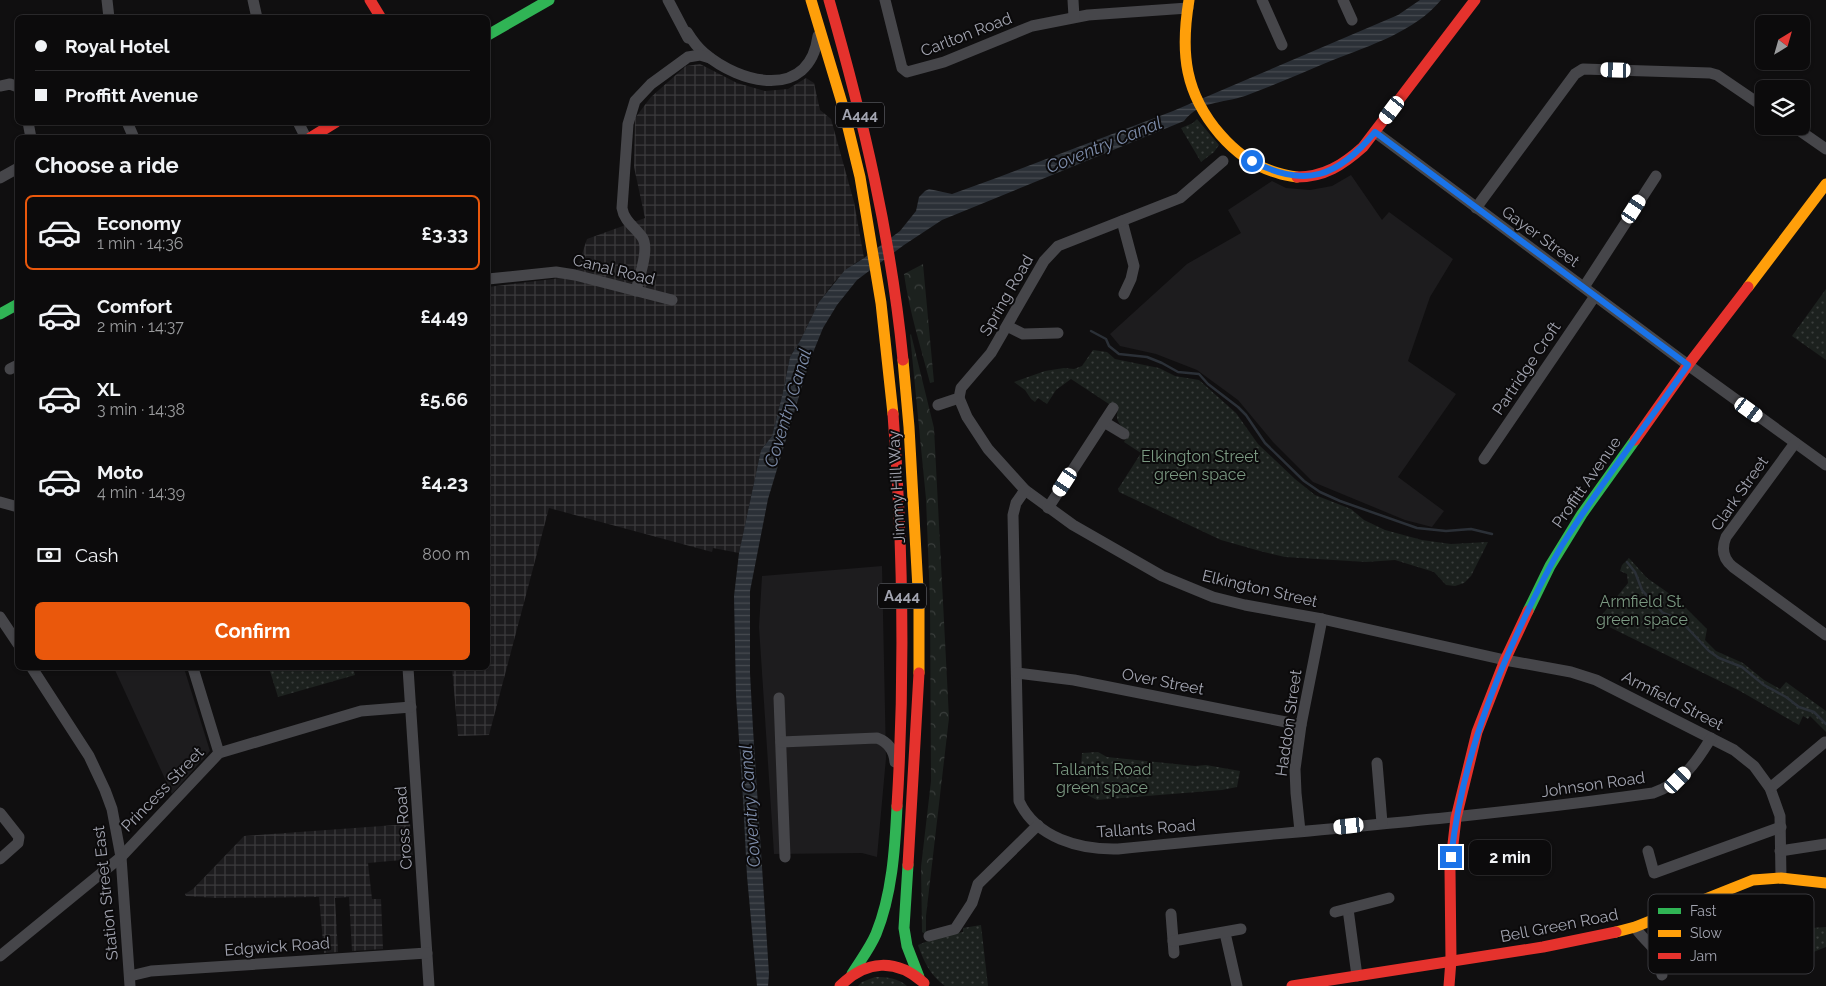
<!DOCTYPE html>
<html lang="en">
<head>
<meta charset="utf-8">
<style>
  body { margin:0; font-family:Raleway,sans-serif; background:#1a191a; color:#f1f3f6; height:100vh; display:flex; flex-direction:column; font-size:19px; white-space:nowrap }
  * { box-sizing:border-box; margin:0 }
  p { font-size:16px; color:#9a9b9d }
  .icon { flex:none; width:28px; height:28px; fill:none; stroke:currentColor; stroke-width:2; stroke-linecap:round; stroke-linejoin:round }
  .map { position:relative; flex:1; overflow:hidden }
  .sheet { position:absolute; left:15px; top:135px; width:475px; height:535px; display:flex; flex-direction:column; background:#0c0b0c; border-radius:8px; box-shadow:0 1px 4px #0004,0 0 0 1px #2c2b2d }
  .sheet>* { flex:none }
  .hud { position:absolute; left:15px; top:15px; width:475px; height:110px; border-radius:8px; box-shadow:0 1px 4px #0004,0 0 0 1px #2c2b2d; display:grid; align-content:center; height:110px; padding:0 20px; background:#0c0b0c }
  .needle { width:32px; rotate:37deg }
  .controls { position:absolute; left:1755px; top:15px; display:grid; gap:10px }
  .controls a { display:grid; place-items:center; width:55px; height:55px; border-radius:8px; background:#0c0b0c; box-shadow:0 1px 4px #0004,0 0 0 1px #2c2b2d; font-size:25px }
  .end { position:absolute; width:22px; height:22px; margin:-11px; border:6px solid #1a73e8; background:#fff; box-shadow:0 0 0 2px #fff }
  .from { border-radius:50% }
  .bubble { position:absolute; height:35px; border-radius:8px; background:#0c0b0c; box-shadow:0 1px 4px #0004,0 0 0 1px #2c2b2d; font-size:16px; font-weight:700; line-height:35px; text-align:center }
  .car { position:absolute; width:15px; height:30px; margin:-15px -8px; border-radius:6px; box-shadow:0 0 4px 1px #0007; background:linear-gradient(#fff 24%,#345 0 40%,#fff 0 76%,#345 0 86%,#fff 0) }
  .hud b { display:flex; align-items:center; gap:18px; height:48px; font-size:19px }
  .hud b+b { border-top:1px solid #2c2b2d }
  .hud i { width:12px; height:12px; background:#f1f3f6 }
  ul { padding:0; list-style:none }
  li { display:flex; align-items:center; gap:15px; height:75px; margin:0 10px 8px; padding:0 10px; border:2px solid transparent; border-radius:8px }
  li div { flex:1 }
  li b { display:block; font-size:19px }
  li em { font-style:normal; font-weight:700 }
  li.selected { border-color:#ea580c }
  li>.icon { width:45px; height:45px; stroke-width:1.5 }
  h2 { padding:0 20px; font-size:22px; line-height:60px }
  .pay { display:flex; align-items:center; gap:12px; height:55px; padding:0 20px; font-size:19px }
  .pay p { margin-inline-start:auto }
  .primary-button { display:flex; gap:10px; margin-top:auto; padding:10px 20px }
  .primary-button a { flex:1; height:58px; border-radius:8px; background:#ea580c; color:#fff; font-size:20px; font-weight:700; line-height:58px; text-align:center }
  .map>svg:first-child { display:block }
  .built { fill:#1d1c1e }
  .industrial { fill:url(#industrial-grid) }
  .green { fill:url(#green-dots) }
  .forest { fill:url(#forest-crowns) }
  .water { fill:url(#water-rules) }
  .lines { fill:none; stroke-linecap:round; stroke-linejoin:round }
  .stream { stroke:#2b3037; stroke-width:2.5 }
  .street { stroke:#46464a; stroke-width:11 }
  .fast { stroke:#30b455; stroke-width:11 }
  .slow { stroke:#ff9f0a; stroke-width:11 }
  .jam { stroke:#e5322d; stroke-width:11 }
  .route { stroke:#1a73e8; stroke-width:6 }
  .labels { text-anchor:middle; stroke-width:4; stroke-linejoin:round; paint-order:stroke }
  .shield { fill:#0b0a0b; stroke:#75767e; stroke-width:1 }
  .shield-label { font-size:15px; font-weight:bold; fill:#a2a4b0 }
  .street-label { font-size:16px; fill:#a2a4b0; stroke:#0b0a0b }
  .park-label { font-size:16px; fill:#7b9982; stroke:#0b0a0b }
  .water-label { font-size:18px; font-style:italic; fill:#7c8ba8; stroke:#0b0a0b }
  .key { fill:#0b0a0b; stroke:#38383d; stroke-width:1 }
  .key-label { font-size:14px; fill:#a2a4b0 }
</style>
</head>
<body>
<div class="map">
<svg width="1826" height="986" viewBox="0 0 1826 986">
  <defs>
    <pattern id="industrial-grid" width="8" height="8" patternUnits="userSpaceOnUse" patternTransform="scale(1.25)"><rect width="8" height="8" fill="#1d1c1e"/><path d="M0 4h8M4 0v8" fill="none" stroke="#3b3a3c"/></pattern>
    <pattern id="green-dots" width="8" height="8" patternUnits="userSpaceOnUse" patternTransform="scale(1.25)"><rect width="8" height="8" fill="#1c211e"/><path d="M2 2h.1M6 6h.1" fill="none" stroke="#3a3e3c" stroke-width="1.8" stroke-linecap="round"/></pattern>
    <pattern id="forest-crowns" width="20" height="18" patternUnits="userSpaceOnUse" patternTransform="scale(1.25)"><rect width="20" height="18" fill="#1c211e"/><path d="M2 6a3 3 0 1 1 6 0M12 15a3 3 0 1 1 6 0" fill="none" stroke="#3a3e3c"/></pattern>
    <pattern id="water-rules" width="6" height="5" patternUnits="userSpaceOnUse" patternTransform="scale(1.25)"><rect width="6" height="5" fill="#2b3037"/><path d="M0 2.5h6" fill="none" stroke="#474b51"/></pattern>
  </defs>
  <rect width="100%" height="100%" fill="#100f10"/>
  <g class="built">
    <path d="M1351 175 1382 220 1389 212 1453 259 1430 297 1408 361 1456 394 1398 477 1444 511 1432 527 1405 520 1313 482 1273 442 1238 400 1197 370 1156 354 1120 346 1110 334 1187 264 1241 233 1228 210 1272 181 1286 188 1310 190 1332 186Z"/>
    <path d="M882 566 886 758 877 857 862 853 774 854 759 627 762 576Z"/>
    <path d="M114 668H184L210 751 172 794Z"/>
  </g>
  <g class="industrial">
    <path d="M700 64 737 83 765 91 788 89 806 78 814 83 820 110 831 119 854 202 864 258 855 263 835 281 819 302 800 341 790 357 783 392 772 436 761 450 739 553 713 548 712 552 549 508 489 735 458 736 452 668H488V287L553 279 575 275 587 239 645 218 634 167 635 118 651 97 686 66Z"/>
    <path d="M410 824 413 859 368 863 372 899H381L383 949 352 951 349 897 335 898 338 952 324 953 319 897 216 898 186 896 185 894 193 889 244 836Z"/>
  </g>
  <g class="green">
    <path d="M1197 119 1219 145 1214 152 1201 162 1181 128 1193 123Z"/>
    <path d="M1826 289V360L1792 336Z"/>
    <path d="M1093 350 1107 352 1115 359 1159 368 1175 376 1199 380 1236 413 1258 444 1295 479 1315 495 1351 509 1364 520 1385 530 1422 540 1451 544 1488 542 1471 576 1464 583 1455 586 1446 585 1434 572 1395 560 1366 562 1285 557 1260 551 1221 540 1119 492 1118 489 1141 453 1124 442 1129 432C1121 426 1114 421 1118 410L1071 379 1056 390 1047 404 1038 398 1035 402 1031 399 1025 390 1014 382 1045 371 1064 368 1074 369 1082 366Z"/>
    <path d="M1629 558 1647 578 1677 599 1707 629 1705 640 1716 651 1743 663 1764 680 1780 689 1786 682 1826 711V732L1810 716 1808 719 1803 716 1799 725 1740 691 1597 621 1628 583 1627 574 1620 571 1622 565Z"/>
    <path d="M269 668H353L355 675 278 697Z"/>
    <path d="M1098 752 1107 757 1195 766 1206 765 1240 771 1237 787 1222 790 1097 800 1083 793 1070 792 1068 786 1080 783 1082 753Z"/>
    <path d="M981 925 988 986H945C930 975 924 962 918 945L935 938 963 932V928Z"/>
    <path d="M1826 927V947L1776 967 1765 931Z"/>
    <path d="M875 977C887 977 898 978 907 986H858L862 982Z"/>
  </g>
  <g class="forest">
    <path d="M923 264 934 382 930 383C921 347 909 311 904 274Z"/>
    <path d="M911 334 934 428 949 718 926 916V935L922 932 921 867 931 781 930 601 926 499 910 335Z"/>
  </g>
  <path class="water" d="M1420 0H1441C1414 32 1371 45 1333 60 1304 72 1275 85 1245 96 1221 104 1201 100 1184 121L942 220 904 245 857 280 837 305 823 328 810 360 768 499 750 591V673L753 729 769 974 768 986H757L747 876 743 799 736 695 734 596 739 553 761 450 772 436 783 392 790 357 800 341 819 302 845 270 864 258 900 231 916 211 919 197 925 191 929 189 952 194 999 177 1173 111 1398 15Z"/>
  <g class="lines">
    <g class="stream">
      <path d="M1091 331 1106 339 1109 346 1119 354 1147 357 1162 363 1178 372 1199 374 1208 384 1238 407 1246 415 1265 443 1304 481 1320 492 1340 501 1417 528 1446 531 1471 529 1492 534"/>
      <path d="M1627 562 1635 572 1642 590 1648 597 1663 613 1679 619 1709 651 1719 658 1742 667 1764 685 1786 697 1799 707 1814 712 1826 724"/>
    </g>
    <g class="street">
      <path d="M107 0 109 18"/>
      <path d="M253 0 257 18"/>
      <path d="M668 0 688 38"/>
      <path d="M885 0 902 68 907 72 944 62 1032 26 1088 15 1188 8"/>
      <path d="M1073 0 1074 17"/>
      <path d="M1262 0 1282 45"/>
      <path d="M1343 0 1352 20"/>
      <path d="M687 32C692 40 697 47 704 53 740 84 809 101 818 36"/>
      <path d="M0 86 10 84 18 87"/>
      <path d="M28 122 31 138"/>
      <path d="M127 122 134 138"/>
      <path d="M298 122 306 138"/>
      <path d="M1793 126 1826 149"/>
      <path d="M1375 132 1688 365 1826 465"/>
      <path d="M0 178 18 168"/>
      <path d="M1476 208 1575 74 1583 69 1710 73 1717 75 1764 107"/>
      <path d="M1122 221 1134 266 1131 279 1124 294"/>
      <path d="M488 279 556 272 575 275 672 300"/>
      <path d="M1584 287 1656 176"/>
      <path d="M636 291C639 277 650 248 642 237 635 227 624 221 622 208L628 124 635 101 651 84 688 57 700 55 710 58"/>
      <path d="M1007 326 1023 334 1058 333"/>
      <path d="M10 369 18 365"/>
      <path d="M959 398 967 417 988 449 1025 490 1073 525 1162 576 1213 597 1245 605 1322 619 1505 660 1571 672 1596 680 1734 750 1754 766 1770 788 1780 816 1781 878"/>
      <path d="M938 405 959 398 961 388 991 353 1044 261 1058 246 1180 198 1223 161"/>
      <path d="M1104 422 1124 434"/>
      <path d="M1795 443 1726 537C1721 549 1723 559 1733 567L1826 635"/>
      <path d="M1484 459 1595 296"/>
      <path d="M1025 490 1016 503 1013 515 1019 801C1036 838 1080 850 1118 849 1296 831 1475 818 1653 793 1682 783 1696 763 1711 738"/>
      <path d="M0 502 18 507"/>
      <path d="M1048 508 1113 408"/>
      <path d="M0 617 18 644"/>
      <path d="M32 668 89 756 105 790 112 809 121 857 130 986"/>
      <path d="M193 668 219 753"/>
      <path d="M408 668 429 986"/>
      <path d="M1017 673 1074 680 1301 725"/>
      <path d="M779 698 785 857"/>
      <path d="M781 742 877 738C888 742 894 750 895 762"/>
      <path d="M1377 763 1382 823"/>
      <path d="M1770 788 1825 742"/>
      <path d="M0 813 19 837 18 843 0 859"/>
      <path d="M1300 831 1296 793 1295 769 1301 725 1322 619"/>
      <path d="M1648 851 1654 873 1781 827"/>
      <path d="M1780 851 1826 844"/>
      <path d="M1348 909 1357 976"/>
      <path d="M1335 912 1389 898"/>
      <path d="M1171 914 1174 953"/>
      <path d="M1635 927C1641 937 1650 943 1656 952 1660 959 1660 967 1662 975"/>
      <path d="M1225 933 1237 986"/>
      <path d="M929 936 955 929 972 903 978 884 1038 825"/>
      <path d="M1173 941 1241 929"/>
      <path d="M0 956 121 857 219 753 361 711 411 707"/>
      <path d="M130 976 151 971 427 953"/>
    </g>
    <g class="fast">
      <path d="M488 35 549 0"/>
      <path d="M0 314 18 304"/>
      <path d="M1528 611 1550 566 1582 514 1635 440"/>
      <path d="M908 865 904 928 907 946 919 977"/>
      <path d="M852 974C860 961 870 948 876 934 892 895 895 849 897 806"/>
    </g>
    <g class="slow">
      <path d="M811 0 842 103 860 177 881 303 893 414"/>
      <path d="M1189 0C1185 24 1183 48 1188 72 1197 115 1234 161 1278 173 1284 175 1290 176 1297 177"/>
      <path d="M1748 287 1826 184"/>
      <path d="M903 360 909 427 919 607V673"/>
      <path d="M1616 932 1635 927 1753 880 1781 878 1826 883"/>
    </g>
    <g class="jam">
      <path d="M370 0 381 18"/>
      <path d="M829 0C863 118 891 237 903 360"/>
      <path d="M310 138 336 122"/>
      <path d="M1297 177C1324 177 1343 165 1363 147L1475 0"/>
      <path d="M893 414C903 545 905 676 897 806"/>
      <path d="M1635 440 1688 365 1748 287"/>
      <path d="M908 865 919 673"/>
      <path d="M840 986C866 960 896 958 924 983"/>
      <path d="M1292 986 1543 947 1616 932"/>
      <path d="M1449 986 1451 960 1450 870 1456 818 1477 732 1505 660 1528 611"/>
    </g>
  </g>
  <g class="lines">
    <path class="route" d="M1252 161C1305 189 1338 177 1375 132L1688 365C1648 423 1604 479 1566 539 1550 564 1537 592 1524 619 1487 697 1461 771 1451 857"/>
  </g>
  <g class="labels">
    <g class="shield">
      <rect x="836" y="102.5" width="48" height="25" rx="4"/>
      <rect x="878" y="583.5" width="48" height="25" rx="4"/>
    </g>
    <g class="shield-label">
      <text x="860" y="120">A444</text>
      <text x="902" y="601">A444</text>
    </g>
    <g class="street-label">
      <text transform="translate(966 34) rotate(-21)" y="6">Carlton Road</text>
      <text transform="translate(1541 236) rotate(36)" y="6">Gayer Street</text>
      <text transform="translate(614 269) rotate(14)" y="6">Canal Road</text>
      <text transform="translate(1006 295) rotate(-60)" y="6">Spring Road</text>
      <text transform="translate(1526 368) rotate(-56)" y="6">Partridge Croft</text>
      <text transform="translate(1586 482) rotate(-55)" y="6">Proffitt Avenue</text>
      <text transform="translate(896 487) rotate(-93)" y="6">Jimmy Hill Way</text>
      <text transform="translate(1739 493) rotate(-55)" y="6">Clark Street</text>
      <text transform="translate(1260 588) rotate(13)" y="6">Elkington Street</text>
      <text transform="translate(1163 681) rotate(11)" y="6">Over Street</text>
      <text transform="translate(1673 700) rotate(27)" y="6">Armfield Street</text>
      <text transform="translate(1288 723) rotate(-82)" y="6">Haddon Street</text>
      <text transform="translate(1593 784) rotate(-8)" y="6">Johnson Road</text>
      <text transform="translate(162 789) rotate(-46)" y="6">Princess Street</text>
      <text transform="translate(403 828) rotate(-94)" y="6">Cross Road</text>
      <text transform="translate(1146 828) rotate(-4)" y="6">Tallants Road</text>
      <text transform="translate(105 893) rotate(-96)" y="6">Station Street East</text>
      <text transform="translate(1559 925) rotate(-11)" y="6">Bell Green Road</text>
      <text transform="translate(277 946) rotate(-4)" y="6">Edgwick Road</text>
    </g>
    <g class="park-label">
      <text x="1200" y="462">Elkington Street<tspan x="1200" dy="18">green space</tspan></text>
      <text x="1642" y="607">Armfield St.<tspan x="1642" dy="18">green space</tspan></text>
      <text x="1102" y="775">Tallants Road<tspan x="1102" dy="18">green space</tspan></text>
    </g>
    <g class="water-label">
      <text transform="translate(1104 145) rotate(-22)" y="6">Coventry Canal</text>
      <text transform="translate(788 408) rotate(-73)" y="6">Coventry Canal</text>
      <text transform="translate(750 806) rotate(-94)" y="6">Coventry Canal</text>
    </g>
  </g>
  <rect x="1648" y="894" width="166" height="80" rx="8" class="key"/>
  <rect x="1658" y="908" width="23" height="6" fill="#30b455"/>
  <rect x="1658" y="930" width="23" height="7" fill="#ff9f0a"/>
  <rect x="1658" y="953" width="23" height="6" fill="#e5322d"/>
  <g class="key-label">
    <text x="1690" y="916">Fast</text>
    <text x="1690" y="938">Slow</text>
    <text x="1690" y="961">Jam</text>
  </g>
</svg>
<div class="controls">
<a><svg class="needle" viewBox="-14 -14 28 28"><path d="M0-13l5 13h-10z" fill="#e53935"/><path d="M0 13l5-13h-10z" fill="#9a9b9d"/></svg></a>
<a><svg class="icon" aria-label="layers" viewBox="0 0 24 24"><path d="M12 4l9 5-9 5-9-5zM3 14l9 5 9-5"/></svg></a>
</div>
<i class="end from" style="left:1252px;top:161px"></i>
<i class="end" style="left:1451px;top:857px"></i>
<div class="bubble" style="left:1469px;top:840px;width:82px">2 min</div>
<i class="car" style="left:1616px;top:70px;rotate:272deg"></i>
<i class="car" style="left:1392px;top:110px;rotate:217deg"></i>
<i class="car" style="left:1634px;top:209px;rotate:33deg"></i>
<i class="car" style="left:1749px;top:410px;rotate:126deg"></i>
<i class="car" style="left:1065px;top:482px;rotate:213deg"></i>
<i class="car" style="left:1678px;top:780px;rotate:45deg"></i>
<i class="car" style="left:1349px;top:826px;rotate:264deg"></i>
<div class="hud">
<b><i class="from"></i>Royal Hotel</b>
<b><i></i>Proffitt Avenue</b>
</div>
<section class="sheet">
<h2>Choose a ride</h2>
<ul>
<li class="selected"><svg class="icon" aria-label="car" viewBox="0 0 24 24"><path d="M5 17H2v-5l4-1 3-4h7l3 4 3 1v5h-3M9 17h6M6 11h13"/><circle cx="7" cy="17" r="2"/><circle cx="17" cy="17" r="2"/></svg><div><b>Economy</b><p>1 min · 14:36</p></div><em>£3.33</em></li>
<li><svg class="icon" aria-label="car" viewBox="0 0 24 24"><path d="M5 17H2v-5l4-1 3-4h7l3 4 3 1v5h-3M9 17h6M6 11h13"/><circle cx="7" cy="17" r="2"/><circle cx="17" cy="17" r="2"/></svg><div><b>Comfort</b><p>2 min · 14:37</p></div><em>£4.49</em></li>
<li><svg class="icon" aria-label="car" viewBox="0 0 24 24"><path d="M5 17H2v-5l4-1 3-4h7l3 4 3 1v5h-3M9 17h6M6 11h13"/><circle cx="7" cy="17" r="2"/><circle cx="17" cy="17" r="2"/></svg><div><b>XL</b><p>3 min · 14:38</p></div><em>£5.66</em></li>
<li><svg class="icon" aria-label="car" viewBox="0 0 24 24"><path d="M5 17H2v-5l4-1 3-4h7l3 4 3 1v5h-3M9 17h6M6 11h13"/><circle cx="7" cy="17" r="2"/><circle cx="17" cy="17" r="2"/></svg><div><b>Moto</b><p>4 min · 14:39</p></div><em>£4.23</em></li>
</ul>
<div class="pay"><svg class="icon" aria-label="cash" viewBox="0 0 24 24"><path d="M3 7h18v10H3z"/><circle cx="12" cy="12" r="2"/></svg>Cash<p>800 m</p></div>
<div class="primary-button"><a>Confirm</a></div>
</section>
</div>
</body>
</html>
